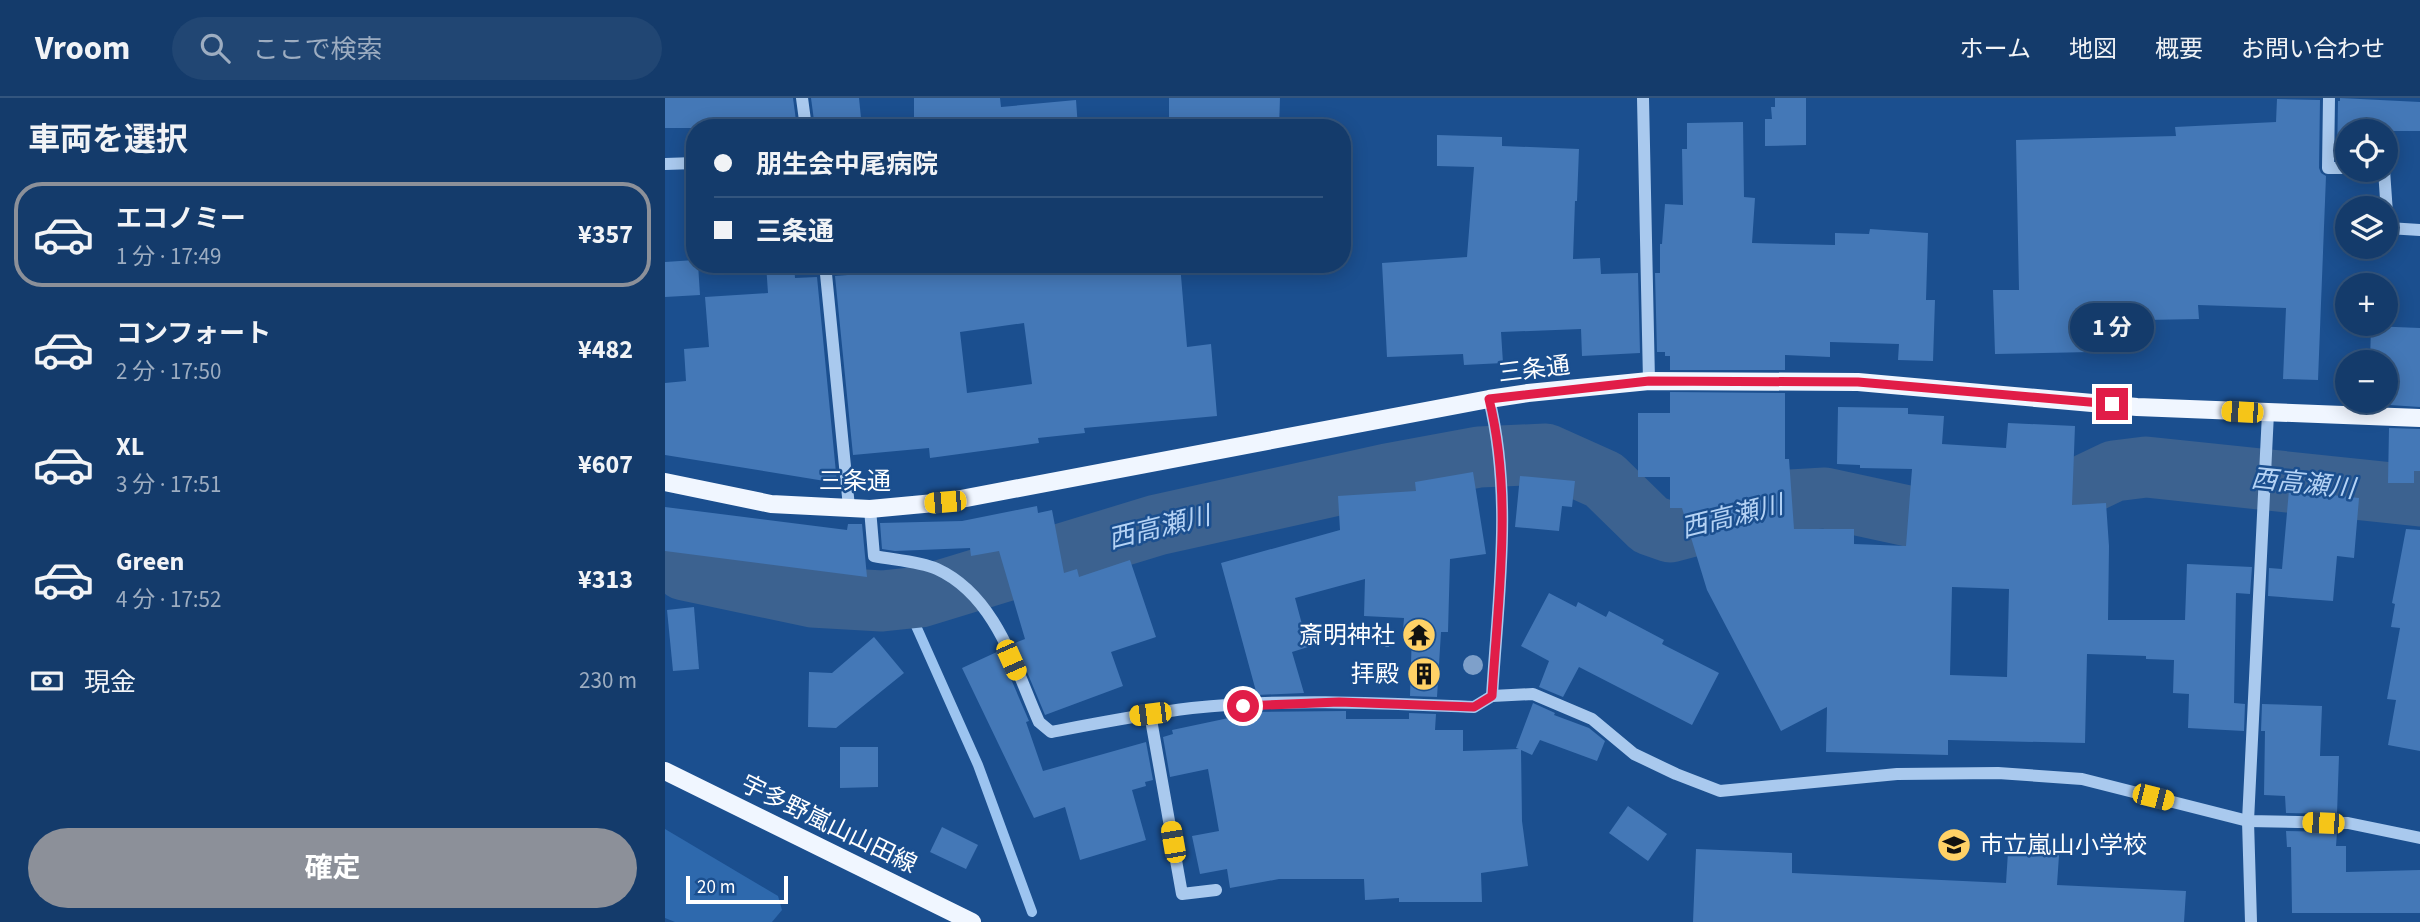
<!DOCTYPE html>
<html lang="ja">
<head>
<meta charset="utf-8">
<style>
  body { margin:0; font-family:"Source Sans 3","Noto Sans JP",sans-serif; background:#214673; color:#f1f3f6; height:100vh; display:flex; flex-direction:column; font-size:26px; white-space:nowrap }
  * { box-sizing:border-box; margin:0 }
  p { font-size:23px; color:#9dadc1 }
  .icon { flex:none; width:38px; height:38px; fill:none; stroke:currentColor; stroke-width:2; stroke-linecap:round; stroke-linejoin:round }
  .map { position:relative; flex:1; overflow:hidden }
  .side { display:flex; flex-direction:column; background:#143b6b; width:665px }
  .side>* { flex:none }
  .guide { position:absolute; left:21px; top:21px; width:665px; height:154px; border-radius:28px; box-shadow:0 4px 18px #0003,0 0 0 2px #33557e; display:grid; align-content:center; height:154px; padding:0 28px; background:#143b6b }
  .buttons { position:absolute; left:1670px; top:21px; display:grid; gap:14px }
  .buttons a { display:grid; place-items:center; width:63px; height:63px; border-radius:50%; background:#143b6b; box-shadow:0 4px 18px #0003,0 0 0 2px #33557e; font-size:35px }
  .scale { position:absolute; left:21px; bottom:18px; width:102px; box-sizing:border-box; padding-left:7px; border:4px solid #fff; border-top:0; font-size:19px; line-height:24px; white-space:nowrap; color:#fff; -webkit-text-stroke:5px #1b4f8f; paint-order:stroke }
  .end { position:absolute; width:32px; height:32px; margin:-16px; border:9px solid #e11d48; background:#fff; box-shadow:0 0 0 4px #fff }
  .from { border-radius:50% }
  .bubble { position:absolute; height:49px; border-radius:24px; background:#143b6b; box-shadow:0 4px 18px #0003,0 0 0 2px #33557e; font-size:23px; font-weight:700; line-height:49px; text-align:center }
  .car { position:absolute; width:21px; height:42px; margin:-21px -10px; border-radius:9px; box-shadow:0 0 5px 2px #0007; background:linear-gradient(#f5c518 24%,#345 0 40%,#f5c518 0 76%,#345 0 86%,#f5c518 0) }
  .guide b { display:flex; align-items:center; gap:24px; height:66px; font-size:26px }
  .guide b+b { border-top:2px solid #33557e }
  .guide i { width:18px; height:18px; background:#f1f3f6 }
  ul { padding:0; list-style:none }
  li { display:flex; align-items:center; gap:21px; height:105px; margin:0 14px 10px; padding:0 14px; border:4px solid transparent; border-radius:28px }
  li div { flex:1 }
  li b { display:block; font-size:26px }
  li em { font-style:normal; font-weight:700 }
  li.on { border-color:#8c9099 }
  li>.icon { width:63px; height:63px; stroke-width:1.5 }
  h2 { padding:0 28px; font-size:32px; line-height:84px }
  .pay { display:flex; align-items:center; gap:18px; height:77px; padding:0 28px; font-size:26px }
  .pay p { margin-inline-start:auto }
  .primary-button { display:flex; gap:14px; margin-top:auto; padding:14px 28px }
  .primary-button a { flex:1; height:80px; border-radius:42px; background:#8c9099; color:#fff; font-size:28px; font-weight:700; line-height:80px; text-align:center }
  header { display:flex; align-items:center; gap:42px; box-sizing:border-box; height:98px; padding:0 35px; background:#143b6b; border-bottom:2px solid #33557e }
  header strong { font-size:33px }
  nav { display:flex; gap:38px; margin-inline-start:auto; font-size:24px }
  .search { width:490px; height:63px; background:#214673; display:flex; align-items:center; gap:18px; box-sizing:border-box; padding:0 24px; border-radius:38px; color:#9dadc1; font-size:26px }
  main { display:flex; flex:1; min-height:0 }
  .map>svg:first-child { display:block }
  .green { fill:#2e69ad }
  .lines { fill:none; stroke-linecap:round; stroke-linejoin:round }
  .stream { stroke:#9cc4f0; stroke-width:10 }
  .river { stroke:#3c6290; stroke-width:61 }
  .building { fill:#4478b7; fill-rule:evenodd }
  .path { stroke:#a9c9ee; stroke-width:4.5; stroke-dasharray:3.5 5; stroke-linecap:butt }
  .minor { stroke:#a9c9ee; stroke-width:12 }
  .major { stroke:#f0f6ff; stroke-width:18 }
  .tree { fill:#7ea0ca }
  .route { stroke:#e11d48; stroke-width:9 }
  .labels { text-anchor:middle; stroke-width:5; stroke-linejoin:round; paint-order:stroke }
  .street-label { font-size:24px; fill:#fff; stroke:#1b4f8f }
  .poi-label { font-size:24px; fill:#fff; stroke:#1b4f8f; text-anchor:end }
  .water-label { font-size:26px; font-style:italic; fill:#b5d3f5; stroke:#1b4f8f }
</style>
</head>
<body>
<header>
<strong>Vroom</strong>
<div class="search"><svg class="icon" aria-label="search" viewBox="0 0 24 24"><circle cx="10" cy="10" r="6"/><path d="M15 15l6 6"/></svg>ここで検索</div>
<nav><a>ホーム</a><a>地図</a><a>概要</a><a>お問い合わせ</a></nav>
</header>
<main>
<section class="side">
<h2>車両を選択</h2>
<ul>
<li class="on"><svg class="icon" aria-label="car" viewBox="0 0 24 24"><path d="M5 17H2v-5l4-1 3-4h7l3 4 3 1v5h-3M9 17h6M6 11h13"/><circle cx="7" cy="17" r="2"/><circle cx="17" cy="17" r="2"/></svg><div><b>エコノミー</b><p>1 分 · 17:49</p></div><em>¥357</em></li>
<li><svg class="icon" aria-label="car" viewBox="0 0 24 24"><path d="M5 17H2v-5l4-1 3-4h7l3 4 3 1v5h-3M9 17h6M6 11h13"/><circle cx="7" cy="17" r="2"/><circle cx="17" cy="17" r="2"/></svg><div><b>コンフォート</b><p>2 分 · 17:50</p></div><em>¥482</em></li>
<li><svg class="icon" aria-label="car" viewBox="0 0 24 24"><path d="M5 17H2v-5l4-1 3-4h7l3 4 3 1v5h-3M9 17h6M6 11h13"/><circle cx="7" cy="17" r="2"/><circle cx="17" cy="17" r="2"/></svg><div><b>XL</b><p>3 分 · 17:51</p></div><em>¥607</em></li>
<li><svg class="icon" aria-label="car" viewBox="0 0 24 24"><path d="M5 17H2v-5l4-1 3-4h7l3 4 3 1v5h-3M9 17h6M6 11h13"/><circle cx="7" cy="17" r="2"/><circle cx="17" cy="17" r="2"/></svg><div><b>Green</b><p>4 分 · 17:52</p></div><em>¥313</em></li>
</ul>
<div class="pay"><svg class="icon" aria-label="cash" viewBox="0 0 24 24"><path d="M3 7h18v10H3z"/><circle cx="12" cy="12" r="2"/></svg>現金<p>230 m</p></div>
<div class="primary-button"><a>確定</a></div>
</section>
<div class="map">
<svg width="1755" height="824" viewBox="0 0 1755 824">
  <rect width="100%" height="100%" fill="#1b4f8f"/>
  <path class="green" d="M0 731 113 798 117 812 107 824H10L0 820Z"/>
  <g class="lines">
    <g class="stream">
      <path d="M0 469 19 472"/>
      <path d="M239 501 313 667 367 814"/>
    </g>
    <path class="river" d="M19 472 147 499 217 503 255 499 492 427 722 376 814 359 881 356 939 382 985 427 1005 434 1126 402 1160 400 1294 429H1319L1405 394 1449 373 1481 369 1755 398"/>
  </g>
  <g class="building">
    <path d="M0 0H128L132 30H0Z"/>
    <path d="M146 0H194L197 30H150Z"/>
    <path d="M249 0H335L336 9 411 2 413 30H249Z"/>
    <path d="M504 0H615L614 30 504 28Z"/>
    <path d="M1110 0H1141V47L1100 48V21H1107L1106 9H1110Z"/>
    <path d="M1675 0 1755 4V33H1682V61H1672L1673 3H1675Z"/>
    <path d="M1612 1 1655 2 1654 70 1656 75 1661 78 1653 282 1618 281 1621 210 1533 207 1534 221 1426 223V254L1330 256 1328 192H1354L1351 42 1511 38 1510 29 1611 24Z"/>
    <path d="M1078 24 1079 99 1090 100 1087 145 1170 147V135L1204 136 1205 131 1263 135 1261 202H1270L1268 263 1233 262 1234 246 1165 244V259L1120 257V272H1005V258H1000V254H992L990 175H995V146H997L1000 106 1018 107 1017 51H1022V25Z"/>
    <path d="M772 37 837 39V48L914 51 912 103H910L908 161 935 160 936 176 973 175 975 255 917 258 916 231 836 234 838 265 799 267 798 256 722 259 717 165 802 159 809 69 772 68Z"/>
    <path d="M30 162V166H33L35 197 0 199V164Z"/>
    <path d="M101 166H129L130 180 152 179 172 385 0 357V285L21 283 19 251 44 249 40 199 103 195Z"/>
    <path d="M182 166H376V171L442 166H515L522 249 546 246 552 318 419 330 420 335 373 340 374 345 265 360 264 350 188 357 170 178 183 177ZM359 225 367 286 302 295 295 234Z"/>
    <path d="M1706 228 1755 230V309L1725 307V294H1720V264H1705Z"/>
    <path d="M1005 294 1120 295V361H1124L1129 431H1189V446L1241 448 1247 371 1195 370V367L1172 366 1173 309 1243 310V316L1279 318 1277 346 1341 350 1343 325 1410 328 1407 407 1441 405 1444 448 1443 522H1520L1522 466 1587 469 1585 496 1571 495 1569 605 1580 606 1579 633 1523 630 1524 596 1508 595 1509 562 1481 561V558L1422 556 1420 645 1283 642V657L1161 654 1162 609 1116 633 1042 492 1017 410H1005V379H973V315H1005ZM1287 489 1344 491 1342 579 1285 577Z"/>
    <path d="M1724 330 1755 331V373H1749V385H1723Z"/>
    <path d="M808 374 821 456 785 461 783 534H776L772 599 745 598 747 533H738L739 520 699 518 700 481 630 500 643 549 627 554 639 595 592 597 556 465 675 432 673 398 751 393 750 384Z"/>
    <path d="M855 378 910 383 907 409 897 408 894 433 850 429Z"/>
    <path d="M1624 392 1694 400 1689 460 1672 458 1668 503 1603 498 1604 470 1617 471Z"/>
    <path d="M372 408 373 415 387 412 399 475 412 471 414 479 465 462 491 539 446 554 458 588 380 617 350 545 360 541 334 453 306 458 305 450 230 453 217 451 215 425 297 423Z"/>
    <path d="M0 409 182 432 183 426H197L202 479 0 453Z"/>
    <path d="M1741 431 1755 432V653L1723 647 1731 602 1722 601 1735 530 1726 529 1730 506 1727 505Z"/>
    <path d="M884 495 911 509 913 504 941 519 944 513 999 542 997 546 1054 575 1027 627 914 569 898 599 874 589 884 563 856 548Z"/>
    <path d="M29 509 34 571 8 573 2 512Z"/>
    <path d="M209 539 239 575 171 630 143 629 144 574 167 575Z"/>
    <path d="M334 553 364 623 361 624 378 673 481 644 488 682 480 684 481 688 467 692 481 742 415 762 400 709 369 720 297 570Z"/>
    <path d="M868 605 890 615 889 617 924 630 940 643 932 663 875 642 867 657 856 652 857 723 863 768 816 775 817 804H734V800L700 802 699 781H614L565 790 562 771 535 776 527 738 554 733 543 671 505 679 498 639 508 636 507 632 592 614 681 613V621H744V615L771 616 770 632H798V653L854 651 851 650Z"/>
    <path d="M1597 606 1657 608 1655 658H1674L1672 716 1621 715 1620 698 1599 697 1600 633H1596Z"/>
    <path d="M175 649H213V689L175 690Z"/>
    <path d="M963 708 1002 736 983 763 944 735Z"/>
    <path d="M277 729 313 747 301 771 265 754Z"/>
    <path d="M1621 733 1672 734 1671 748H1681V774L1755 772V815H1627L1626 749H1622Z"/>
    <path d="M1031 751 1127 755V775L1341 785 1343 754 1394 757 1392 787 1521 793 1519 824H1028Z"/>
  </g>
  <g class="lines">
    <path class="path" d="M712 546 727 547"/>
    <g class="minor">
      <path d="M137 0 141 30"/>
      <path d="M978 0 984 283"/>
      <path d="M1664 0 1663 70H1682"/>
      <path d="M0 66 30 65"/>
      <path d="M1719 72 1723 130 1755 132"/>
      <path d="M160 166 184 409"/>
      <path d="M824 301C848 399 833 499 827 598"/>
      <path d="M205 411 209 458C229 462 254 463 272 471 331 498 350 570 374 624L386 634C433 625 479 616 527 610 620 600 716 605 809 609L827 598 868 596 927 621 969 656 1011 676 1055 693 1232 676 1333 675 1417 681 1583 723 1683 725 1755 740"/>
      <path d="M485 616 517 796 551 792"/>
      <path d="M1586 824 1583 723 1603 315"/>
    </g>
    <g class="major">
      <path d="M0 384 106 406 205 411 280 404 824 301 863 295 984 283 1193 284 1472 309 1755 320"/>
      <path d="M0 673 307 824"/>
    </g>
  </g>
  <circle class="tree" cx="808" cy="567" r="10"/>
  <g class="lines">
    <path class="route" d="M578 608 674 604 809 609 827 598C833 499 848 398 824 301L984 283 1193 284 1447 306"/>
  </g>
  <defs>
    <g id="temple-disc" transform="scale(1.75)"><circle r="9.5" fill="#ffd166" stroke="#1b4f8f"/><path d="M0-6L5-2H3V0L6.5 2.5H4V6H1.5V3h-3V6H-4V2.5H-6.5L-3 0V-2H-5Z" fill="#111"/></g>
    <g id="building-disc" transform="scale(1.75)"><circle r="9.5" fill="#ffd166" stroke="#1b4f8f"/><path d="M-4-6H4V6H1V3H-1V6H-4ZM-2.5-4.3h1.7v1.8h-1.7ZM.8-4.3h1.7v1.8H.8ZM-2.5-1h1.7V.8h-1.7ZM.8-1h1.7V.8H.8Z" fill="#111"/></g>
    <g id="school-disc" transform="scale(1.75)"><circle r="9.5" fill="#ffd166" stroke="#1b4f8f"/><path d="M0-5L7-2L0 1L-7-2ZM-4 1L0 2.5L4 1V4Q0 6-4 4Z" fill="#111"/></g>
  </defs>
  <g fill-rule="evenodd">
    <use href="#temple-disc" x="754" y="537"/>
    <use href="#building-disc" x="759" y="576"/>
    <use href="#school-disc" x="1289" y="747"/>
  </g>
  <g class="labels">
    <g class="street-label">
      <text transform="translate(869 271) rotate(-7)" y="8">三条通</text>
      <text x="190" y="391">三条通</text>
      <text transform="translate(164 726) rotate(26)" y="8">宇多野嵐山山田線</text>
    </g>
    <g class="poi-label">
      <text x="730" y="545">斎明神社</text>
      <text x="734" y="584">拝殿</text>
      <text x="1314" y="755" text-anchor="start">市立嵐山小学校</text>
    </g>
    <g class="water-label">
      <text transform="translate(1638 385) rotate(6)" y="9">西高瀬川</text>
      <text transform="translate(1067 418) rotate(-14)" y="9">西高瀬川</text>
      <text transform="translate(494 429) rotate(-14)" y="9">西高瀬川</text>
    </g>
  </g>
</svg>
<div class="buttons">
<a><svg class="icon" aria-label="locate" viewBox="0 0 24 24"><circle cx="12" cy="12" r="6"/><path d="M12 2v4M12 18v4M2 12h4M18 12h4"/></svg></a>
<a><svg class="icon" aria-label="layers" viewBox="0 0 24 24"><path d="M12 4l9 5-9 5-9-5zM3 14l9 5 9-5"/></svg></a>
<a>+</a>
<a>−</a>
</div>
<div class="scale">20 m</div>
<i class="end from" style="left:578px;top:608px"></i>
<i class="end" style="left:1447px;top:306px"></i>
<div class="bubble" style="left:1405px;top:205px;width:84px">1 分</div>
<i class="car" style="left:1577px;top:314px;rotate:273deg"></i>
<i class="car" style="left:280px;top:404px;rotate:265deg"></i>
<i class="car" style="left:346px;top:562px;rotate:156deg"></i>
<i class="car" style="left:485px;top:616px;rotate:263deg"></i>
<i class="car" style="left:1488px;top:699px;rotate:104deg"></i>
<i class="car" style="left:1658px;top:725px;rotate:272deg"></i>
<i class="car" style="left:508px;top:744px;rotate:350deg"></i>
<div class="guide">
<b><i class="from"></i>朋生会中尾病院</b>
<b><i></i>三条通</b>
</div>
</div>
</main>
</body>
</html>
